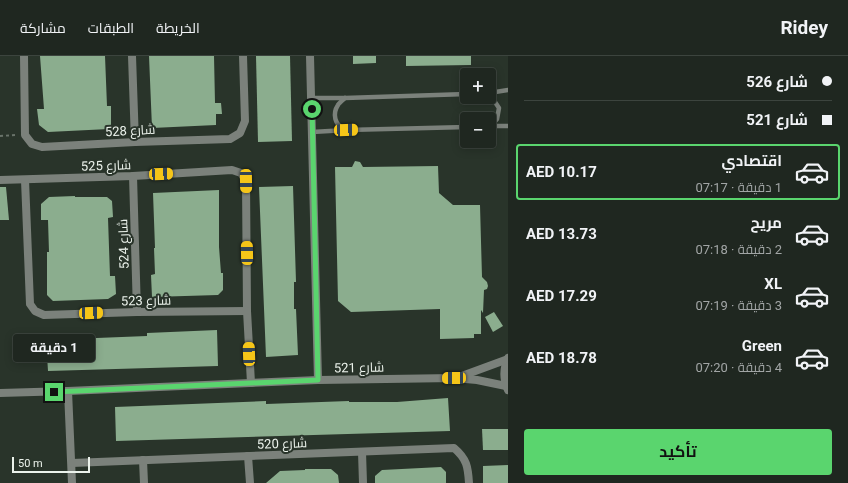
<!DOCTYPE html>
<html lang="ar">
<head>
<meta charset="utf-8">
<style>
  body { margin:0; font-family:Roboto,Cairo,sans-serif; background:#2c332d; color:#f1f3f6; direction:rtl; height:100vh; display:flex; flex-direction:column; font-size:15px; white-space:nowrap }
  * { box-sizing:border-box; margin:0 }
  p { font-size:13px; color:#a1a5a5 }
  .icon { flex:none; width:22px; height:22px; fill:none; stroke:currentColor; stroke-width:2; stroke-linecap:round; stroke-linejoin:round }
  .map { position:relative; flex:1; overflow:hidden; direction:ltr }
  .panel { display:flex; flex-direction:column; background:#1f2720; width:340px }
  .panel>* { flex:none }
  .banner { display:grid; align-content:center; height:88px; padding:0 16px; background:#1f2720 }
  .tools { position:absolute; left:460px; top:12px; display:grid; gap:8px }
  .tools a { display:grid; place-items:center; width:36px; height:36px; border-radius:4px; background:#1f2720; box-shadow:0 2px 10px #0003,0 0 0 1px #3c443e; font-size:20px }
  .scale { position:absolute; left:12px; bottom:10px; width:78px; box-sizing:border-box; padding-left:4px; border:2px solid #ebf2eb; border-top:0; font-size:11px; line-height:14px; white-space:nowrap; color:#ebf2eb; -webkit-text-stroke:3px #29342a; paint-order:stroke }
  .end { position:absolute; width:18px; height:18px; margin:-9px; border:5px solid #5ad56e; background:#111; box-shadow:0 0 0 2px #111 }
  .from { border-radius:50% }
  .bubble { position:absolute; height:28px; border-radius:4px; background:#1f2720; box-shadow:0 2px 10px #0003,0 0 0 1px #3c443e; font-size:13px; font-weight:700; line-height:28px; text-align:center; direction:rtl }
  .car { position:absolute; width:12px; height:24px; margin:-12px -6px; border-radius:5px; box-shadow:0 0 3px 1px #0007; background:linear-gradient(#f5c518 24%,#345 0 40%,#f5c518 0 76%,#345 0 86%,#f5c518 0) }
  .banner b { display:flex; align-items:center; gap:14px; height:38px; font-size:15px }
  .banner b+b { border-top:1px solid #3c443e }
  .banner i { width:10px; height:10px; background:#f1f3f6 }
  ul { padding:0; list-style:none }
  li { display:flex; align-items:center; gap:12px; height:56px; margin:0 8px 6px; padding:0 8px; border:2px solid transparent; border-radius:4px }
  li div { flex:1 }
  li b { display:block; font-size:15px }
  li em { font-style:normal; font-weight:700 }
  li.selected { border-color:#5ad56e }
  li>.icon { width:36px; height:36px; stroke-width:1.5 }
  .action { display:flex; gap:8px; margin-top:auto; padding:8px 16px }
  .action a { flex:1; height:46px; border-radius:4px; background:#5ad56e; color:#111; font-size:16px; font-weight:700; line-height:46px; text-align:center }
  header { display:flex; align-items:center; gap:24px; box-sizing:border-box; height:56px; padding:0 20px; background:#1f2720; border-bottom:1px solid #3c443e }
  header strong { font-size:19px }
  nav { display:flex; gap:22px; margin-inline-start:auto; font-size:14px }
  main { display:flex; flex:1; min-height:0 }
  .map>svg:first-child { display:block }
  .building { fill:#8bad8e }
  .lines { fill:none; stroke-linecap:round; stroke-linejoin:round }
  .path { stroke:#69736a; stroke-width:2; stroke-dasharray:3 3; stroke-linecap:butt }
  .lane { stroke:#7b817b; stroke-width:4.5 }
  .street { stroke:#7b817b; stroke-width:8 }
  .route { stroke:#5ad56e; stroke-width:5 }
  .labels { text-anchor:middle; stroke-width:4; stroke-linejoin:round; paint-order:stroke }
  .street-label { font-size:13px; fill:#ebf2eb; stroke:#29342a }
</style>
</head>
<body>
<header>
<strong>Ridey</strong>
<nav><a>الخريطة</a><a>الطبقات</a><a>مشاركة</a></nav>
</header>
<main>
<section class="panel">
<div class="banner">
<b><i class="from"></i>شارع 526</b>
<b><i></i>شارع 521</b>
</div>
<ul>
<li class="selected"><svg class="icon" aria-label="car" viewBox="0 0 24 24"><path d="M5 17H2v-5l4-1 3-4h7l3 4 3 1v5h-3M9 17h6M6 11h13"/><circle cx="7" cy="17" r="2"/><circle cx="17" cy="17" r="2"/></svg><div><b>اقتصادي</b><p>1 دقيقة · 07:17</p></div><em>AED 10.17</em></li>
<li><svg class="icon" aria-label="car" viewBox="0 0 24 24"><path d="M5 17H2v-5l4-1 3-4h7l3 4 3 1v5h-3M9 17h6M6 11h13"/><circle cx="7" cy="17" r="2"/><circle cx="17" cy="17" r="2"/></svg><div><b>مريح</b><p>2 دقيقة · 07:18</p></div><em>AED 13.73</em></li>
<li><svg class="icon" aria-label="car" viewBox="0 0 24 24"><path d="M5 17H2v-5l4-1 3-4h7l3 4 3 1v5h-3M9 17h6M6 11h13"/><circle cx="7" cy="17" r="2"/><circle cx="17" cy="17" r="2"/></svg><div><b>XL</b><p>3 دقيقة · 07:19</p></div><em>AED 17.29</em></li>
<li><svg class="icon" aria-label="car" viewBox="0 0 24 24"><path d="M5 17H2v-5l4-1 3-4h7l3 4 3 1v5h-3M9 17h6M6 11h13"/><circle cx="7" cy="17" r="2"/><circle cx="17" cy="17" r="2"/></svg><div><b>Green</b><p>4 دقيقة · 07:20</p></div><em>AED 18.78</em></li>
</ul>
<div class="action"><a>تأكيد</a></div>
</section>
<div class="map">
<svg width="508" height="427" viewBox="0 0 508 427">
  <rect width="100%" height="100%" fill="#29342a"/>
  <g class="building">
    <path d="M40 0H105L107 50H111V71L109 73 48 76 39 69 37 53H44Z"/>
    <path d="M149 0H214L215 47H221L222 58H216V69L152 72Z"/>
    <path d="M256 0H290L292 85 258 86Z"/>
    <path d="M353 0H376V7L353 8Z"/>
    <path d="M406 0H471V9L406 10Z"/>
    <path d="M355 105 360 106 363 111 438 110 439 137 453 149H480L482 221 487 226 488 230 487 233 484 234 483 257 481 254V278H474V282L440 283V253L351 256 338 245 335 111H352Z"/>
    <path d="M293 130 296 226H294V253H296L298 299 266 301 259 131Z"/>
    <path d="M0 131H6L9 164H0Z"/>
    <path d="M219 134V191L221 217H223V234L218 239 152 241 151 219 155 218 154 192H155L153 137Z"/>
    <path d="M75 140V141H107L112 145 113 161 108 162 110 220H115L116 238 108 243 53 245 47 239V196H49L48 164H41V148L49 141Z"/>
    <path d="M494 256 503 270 493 276 485 261Z"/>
    <path d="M217 274 218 310 48 315 46 284 147 280V277Z"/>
    <path d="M448 342 450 375 116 385 115 351 266 345V348L349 345V346H397Z"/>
    <path d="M482 373H508V394H483Z"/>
    <path d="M508 409V427H483V410Z"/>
    <path d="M441 411 446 416V427H375V420L382 414Z"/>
    <path d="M305 413H331L338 419 339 427H266L280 415 305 414Z"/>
  </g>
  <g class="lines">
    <path class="path" d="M0 80 16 79"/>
    <g class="lane">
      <path d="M489 37 499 52 497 63 491 70"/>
      <path d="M489 37 508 34"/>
      <path d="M311 42H345L467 38"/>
      <path d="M491 70H508"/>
      <path d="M344 73C335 69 332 58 338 49 339 47 343 44 345 42"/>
      <path d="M312 76 347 74 467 71"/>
    </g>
    <g class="street">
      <path d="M24 0 25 79 32 88 42 91 135 86 230 83 240 77 245 65 243 0"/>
      <path d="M132 0 135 86"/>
      <path d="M310 0 318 324"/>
      <path d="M133 120 137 256"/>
      <path d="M0 124 133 120 232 114 241 117 246 125 247 255 251 327"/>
      <path d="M25 124 30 248 35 255 44 259 137 256 247 255"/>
      <path d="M508 302C503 313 503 323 508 334"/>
      <path d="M459 321 508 303"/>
      <path d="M68 335 72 427"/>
      <path d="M0 337 68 335 318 324 454 322 477 324 506 330"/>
      <path d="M362 396 363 427"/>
      <path d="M248 400 250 427"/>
      <path d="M143 404 144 427"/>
      <path d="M72 407 454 392C467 403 468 411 469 427"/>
    </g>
  </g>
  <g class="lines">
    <path class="route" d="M54 336 318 324 312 53"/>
  </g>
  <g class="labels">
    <g class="street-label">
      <text transform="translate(130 74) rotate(-3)" y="5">شارع 528</text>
      <text transform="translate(106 109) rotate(-2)" y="5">شارع 525</text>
      <text transform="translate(123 188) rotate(-92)" y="5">شارع 524</text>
      <text transform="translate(146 244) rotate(-1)" y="5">شارع 523</text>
      <text transform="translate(359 311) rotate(-1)" y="5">شارع 521</text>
      <text transform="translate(282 387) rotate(-2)" y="5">شارع 520</text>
    </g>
  </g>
</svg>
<div class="tools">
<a>+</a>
<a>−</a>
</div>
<div class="scale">50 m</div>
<i class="end from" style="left:312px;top:53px"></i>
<i class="end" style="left:54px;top:336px"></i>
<div class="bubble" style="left:13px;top:278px;width:82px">1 دقيقة</div>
<i class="car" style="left:346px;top:74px;rotate:88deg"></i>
<i class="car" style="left:161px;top:118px;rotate:87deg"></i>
<i class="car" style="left:246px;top:125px;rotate:179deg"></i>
<i class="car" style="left:247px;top:197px;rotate:359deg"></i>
<i class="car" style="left:91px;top:257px;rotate:88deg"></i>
<i class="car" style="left:249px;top:298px;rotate:358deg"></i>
<i class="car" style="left:454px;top:322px;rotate:269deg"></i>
</div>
</main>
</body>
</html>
